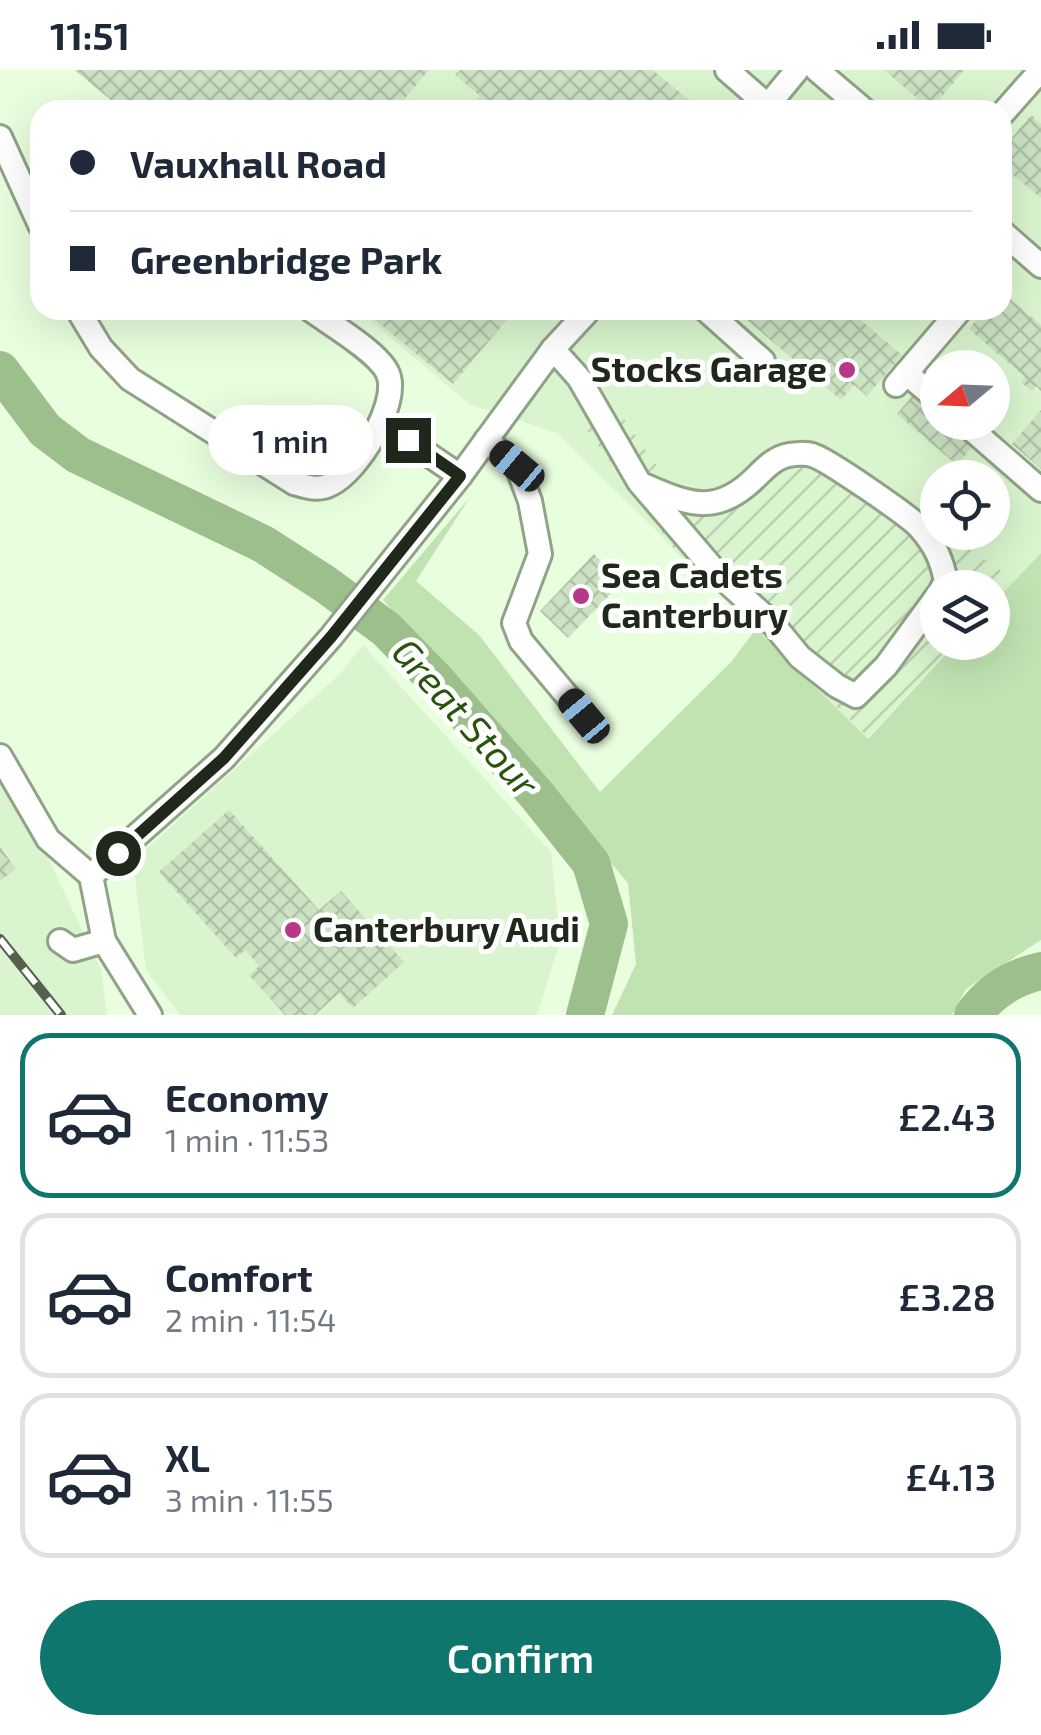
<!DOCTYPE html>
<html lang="en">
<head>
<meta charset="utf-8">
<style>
  body { margin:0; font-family:"Exo 2",sans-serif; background:#f2f2f3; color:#1f2937; height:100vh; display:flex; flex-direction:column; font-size:38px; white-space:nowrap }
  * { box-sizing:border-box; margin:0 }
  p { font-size:32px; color:#747a83 }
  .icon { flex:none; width:55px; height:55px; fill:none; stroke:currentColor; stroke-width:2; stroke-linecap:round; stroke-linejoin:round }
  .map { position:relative; height:945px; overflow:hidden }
  .sheet { display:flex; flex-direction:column; background:#fff; flex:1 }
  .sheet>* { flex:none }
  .hud { position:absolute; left:30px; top:30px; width:982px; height:220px; border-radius:30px; box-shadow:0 10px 40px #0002; display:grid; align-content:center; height:220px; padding:0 40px; background:#fff }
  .needle { width:65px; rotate:251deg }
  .controls { position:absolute; left:920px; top:280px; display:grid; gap:20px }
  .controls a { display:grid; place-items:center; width:90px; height:90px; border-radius:50%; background:#fff; box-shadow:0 10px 40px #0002; font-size:50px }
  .end { position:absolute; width:45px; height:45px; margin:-22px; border:12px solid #20281c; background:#fff; box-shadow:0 0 0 5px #fff }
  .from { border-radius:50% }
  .bubble { position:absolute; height:70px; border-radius:35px; background:#fff; box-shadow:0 10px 40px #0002; font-size:32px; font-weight:600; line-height:70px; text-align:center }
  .car { position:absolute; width:30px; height:60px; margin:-30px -15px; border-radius:12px; box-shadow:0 0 8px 2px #0007; background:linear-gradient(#222 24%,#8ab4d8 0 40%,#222 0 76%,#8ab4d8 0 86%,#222 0) }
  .hud b { display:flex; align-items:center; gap:35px; height:95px; font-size:38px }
  .hud b+b { border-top:2px solid #e0e1e3 }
  .hud i { width:25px; height:25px; background:#1f2937 }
  ul { padding:18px 0 0; list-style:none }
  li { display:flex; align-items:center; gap:30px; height:165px; margin:0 20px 15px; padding:0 20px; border:5px solid #e0e1e3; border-radius:30px }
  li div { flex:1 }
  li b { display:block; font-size:38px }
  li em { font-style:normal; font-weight:600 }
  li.on { border-color:#0f766e }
  li>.icon { width:90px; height:90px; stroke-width:1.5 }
  .action { display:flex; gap:20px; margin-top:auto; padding:20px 40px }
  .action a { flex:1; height:115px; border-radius:60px; background:#0f766e; color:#fff; font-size:40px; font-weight:600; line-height:115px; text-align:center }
  .status { display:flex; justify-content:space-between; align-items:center; height:70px; padding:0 50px; background:#fff; direction:ltr }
  .status svg { height:28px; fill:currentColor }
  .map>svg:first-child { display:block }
  .built { fill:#d9f4ce; fill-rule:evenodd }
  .industrial { fill:url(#industrial-furrows) }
  .green { fill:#c1e3b2 }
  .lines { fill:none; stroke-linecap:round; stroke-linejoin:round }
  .river { stroke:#9cbf8c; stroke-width:38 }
  .building { fill:url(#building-cross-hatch) }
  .minor-casing { stroke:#8fa486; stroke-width:28 }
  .minor { stroke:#fff; stroke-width:22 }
  .rail-casing { stroke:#55604f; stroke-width:10 }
  .rail { stroke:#fff; stroke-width:6; stroke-dasharray:19; stroke-linecap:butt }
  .route { stroke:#20281c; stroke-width:12 }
  .poi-dot { fill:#b63887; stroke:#fff; stroke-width:4 }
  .labels { text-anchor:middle; stroke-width:10; stroke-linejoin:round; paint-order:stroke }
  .poi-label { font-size:35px; font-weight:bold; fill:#20281c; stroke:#fff; text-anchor:start }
  .water-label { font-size:38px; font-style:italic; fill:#28540c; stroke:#fff }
</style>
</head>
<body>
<div class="status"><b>11:51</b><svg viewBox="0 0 49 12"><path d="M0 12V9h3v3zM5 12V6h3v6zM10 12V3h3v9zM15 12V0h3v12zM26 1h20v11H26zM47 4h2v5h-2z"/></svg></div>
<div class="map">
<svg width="1041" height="945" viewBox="0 0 1041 945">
  <defs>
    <pattern id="industrial-furrows" width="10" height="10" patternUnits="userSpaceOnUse" patternTransform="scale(2.5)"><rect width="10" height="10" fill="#d9f4ce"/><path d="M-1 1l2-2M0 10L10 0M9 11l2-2" fill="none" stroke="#bad1b0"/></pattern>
    <pattern id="building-cross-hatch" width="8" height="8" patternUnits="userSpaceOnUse" patternTransform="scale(2.5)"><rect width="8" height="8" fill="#cce2c3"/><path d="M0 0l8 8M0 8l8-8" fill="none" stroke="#afc2a7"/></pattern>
  </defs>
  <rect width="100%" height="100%" fill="#e8fede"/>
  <g class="built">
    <path d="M74 0H1041V483L993 532 992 518H938V572L955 573 867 669 557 363 469 334 358 240H1002V40H122ZM938 298H992V352H938ZM938 408H992V462H938Z"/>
    <path d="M363 575 551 782 560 871 537 945H180L146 900 133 791 340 604Z"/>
    <path d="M0 705 40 771 101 900 107 945H0Z"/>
  </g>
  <path class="industrial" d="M617 339 673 419 703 430 805 374 937 459 938 462 943 463 1014 509 993 532 992 518H938V572L955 573 867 666 677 483 586 359Z"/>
  <path class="green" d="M470 427 416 511 479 565 600 722 732 591 756 559 868 669 956 573 992 572 993 533 1041 483V870L966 919 952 945H612L636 894 628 813 383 530Z"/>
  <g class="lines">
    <g class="river">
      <path d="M0 300 45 360 78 385 263 474 325 514 386 559 434 608 536 724 591 793 609 854 585 945"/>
      <path d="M973 945C990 922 1013 907 1041 901"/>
    </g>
  </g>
  <g class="building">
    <path d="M75 0H429L401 33 394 29 385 40H123Z"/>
    <path d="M460 0H653L701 40H468L480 26 455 5Z"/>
    <path d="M884 0H964L931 40Z"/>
    <path d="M1031 45 1041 54V128L1002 96V80Z"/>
    <path d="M1002 222 1041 255V321L1036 316 1032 321 1021 312 1025 307 969 259 984 240H1002Z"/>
    <path d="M363 240H515L453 314Z"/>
    <path d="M753 240H849L902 285 867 326 854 315 841 330 746 249Z"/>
    <path d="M914 324 938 344V352H948L974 375 957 395 897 344Z"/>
    <path d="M1041 340V399L1012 374Z"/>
    <path d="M594 484 622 512 568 568 540 541Z"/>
    <path d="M229 740 319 840 341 821 404 892 353 938 339 923 315 945H285L249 905 259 896 245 880 236 888 159 802Z"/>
    <path d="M0 777 16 799 0 811Z"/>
  </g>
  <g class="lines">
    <g class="minor-casing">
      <g id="minor">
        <path d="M727 0 767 35"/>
        <path d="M817 0 864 40"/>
        <path d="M764 40 797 0"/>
        <path d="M1002 44 1041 0"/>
        <path d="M0 67 40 155"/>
        <path d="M1002 162 1041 196"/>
        <path d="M78 240 101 278 130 309 294 413C307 417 319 421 331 414 358 401 400 333 388 304 380 283 330 254 311 240"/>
        <path d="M706 240 763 291"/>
        <path d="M553 279 579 308 639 412 716 502 773 554 800 587 837 616 856 626 886 596 938 525"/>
        <path d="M906 303 938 330"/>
        <path d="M896 315 960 240"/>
        <path d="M963 352 1041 420"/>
        <path d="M382 353 460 406"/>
        <path d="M486 370 517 396 530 431 540 484 514 553 521 571 584 646"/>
        <path d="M646 416C691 436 719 445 757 406 766 397 776 387 789 385 794 384 806 383 812 385 825 388 911 447 920 458 935 475 942 490 946 512L942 518"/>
        <path d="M0 686 48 769 91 806 104 871 150 945"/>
        <path d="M91 806 224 688 331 567 460 406 553 279 589 240"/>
        <path d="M60 871 73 880 104 871"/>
      </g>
    </g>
    <use href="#minor" class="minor"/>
    <g class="rail-casing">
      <path id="rail" d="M0 869 61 945"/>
    </g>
    <use href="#rail" class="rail"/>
  </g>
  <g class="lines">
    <path class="route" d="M118 783 224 688 331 567 460 406 408 370"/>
  </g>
  <g class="poi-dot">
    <circle cx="847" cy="300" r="10"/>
    <circle cx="581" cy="526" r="10"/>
    <circle cx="293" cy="860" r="10"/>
  </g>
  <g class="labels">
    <g class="poi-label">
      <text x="827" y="312" text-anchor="end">Stocks Garage</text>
      <text x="601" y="518">Sea Cadets<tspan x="601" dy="40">Canterbury</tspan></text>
      <text x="313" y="872">Canterbury Audi</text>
    </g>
    <g class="water-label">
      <text transform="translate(465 648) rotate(48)" y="13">Great Stour</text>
    </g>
  </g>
</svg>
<div class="controls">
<a><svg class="needle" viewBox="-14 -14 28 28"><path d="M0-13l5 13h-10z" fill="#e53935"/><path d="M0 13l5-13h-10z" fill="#747a83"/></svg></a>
<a><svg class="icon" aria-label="locate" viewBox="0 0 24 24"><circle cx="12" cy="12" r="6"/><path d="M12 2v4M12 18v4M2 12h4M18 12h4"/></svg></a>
<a><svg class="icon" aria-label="layers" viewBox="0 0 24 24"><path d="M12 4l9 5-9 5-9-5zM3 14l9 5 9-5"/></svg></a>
</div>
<i class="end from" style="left:118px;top:783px"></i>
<i class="end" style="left:408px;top:370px"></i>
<div class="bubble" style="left:208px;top:335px;width:165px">1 min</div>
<i class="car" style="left:517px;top:396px;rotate:310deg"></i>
<i class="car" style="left:584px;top:646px;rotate:320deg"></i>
<div class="hud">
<b><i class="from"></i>Vauxhall Road</b>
<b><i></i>Greenbridge Park</b>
</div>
</div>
<section class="sheet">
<ul>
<li class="on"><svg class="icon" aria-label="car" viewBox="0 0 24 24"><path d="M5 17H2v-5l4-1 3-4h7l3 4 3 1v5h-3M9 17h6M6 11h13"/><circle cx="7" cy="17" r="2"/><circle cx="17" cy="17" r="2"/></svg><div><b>Economy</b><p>1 min · 11:53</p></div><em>£2.43</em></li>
<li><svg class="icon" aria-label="car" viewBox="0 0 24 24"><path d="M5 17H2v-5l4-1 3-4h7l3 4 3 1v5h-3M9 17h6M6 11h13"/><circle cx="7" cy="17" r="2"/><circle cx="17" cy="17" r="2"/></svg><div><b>Comfort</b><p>2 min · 11:54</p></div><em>£3.28</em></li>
<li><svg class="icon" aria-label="car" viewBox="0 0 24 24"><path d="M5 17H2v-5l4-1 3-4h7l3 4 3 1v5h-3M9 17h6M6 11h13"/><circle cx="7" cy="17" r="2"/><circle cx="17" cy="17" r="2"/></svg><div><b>XL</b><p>3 min · 11:55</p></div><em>£4.13</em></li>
</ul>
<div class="action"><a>Confirm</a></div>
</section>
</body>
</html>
